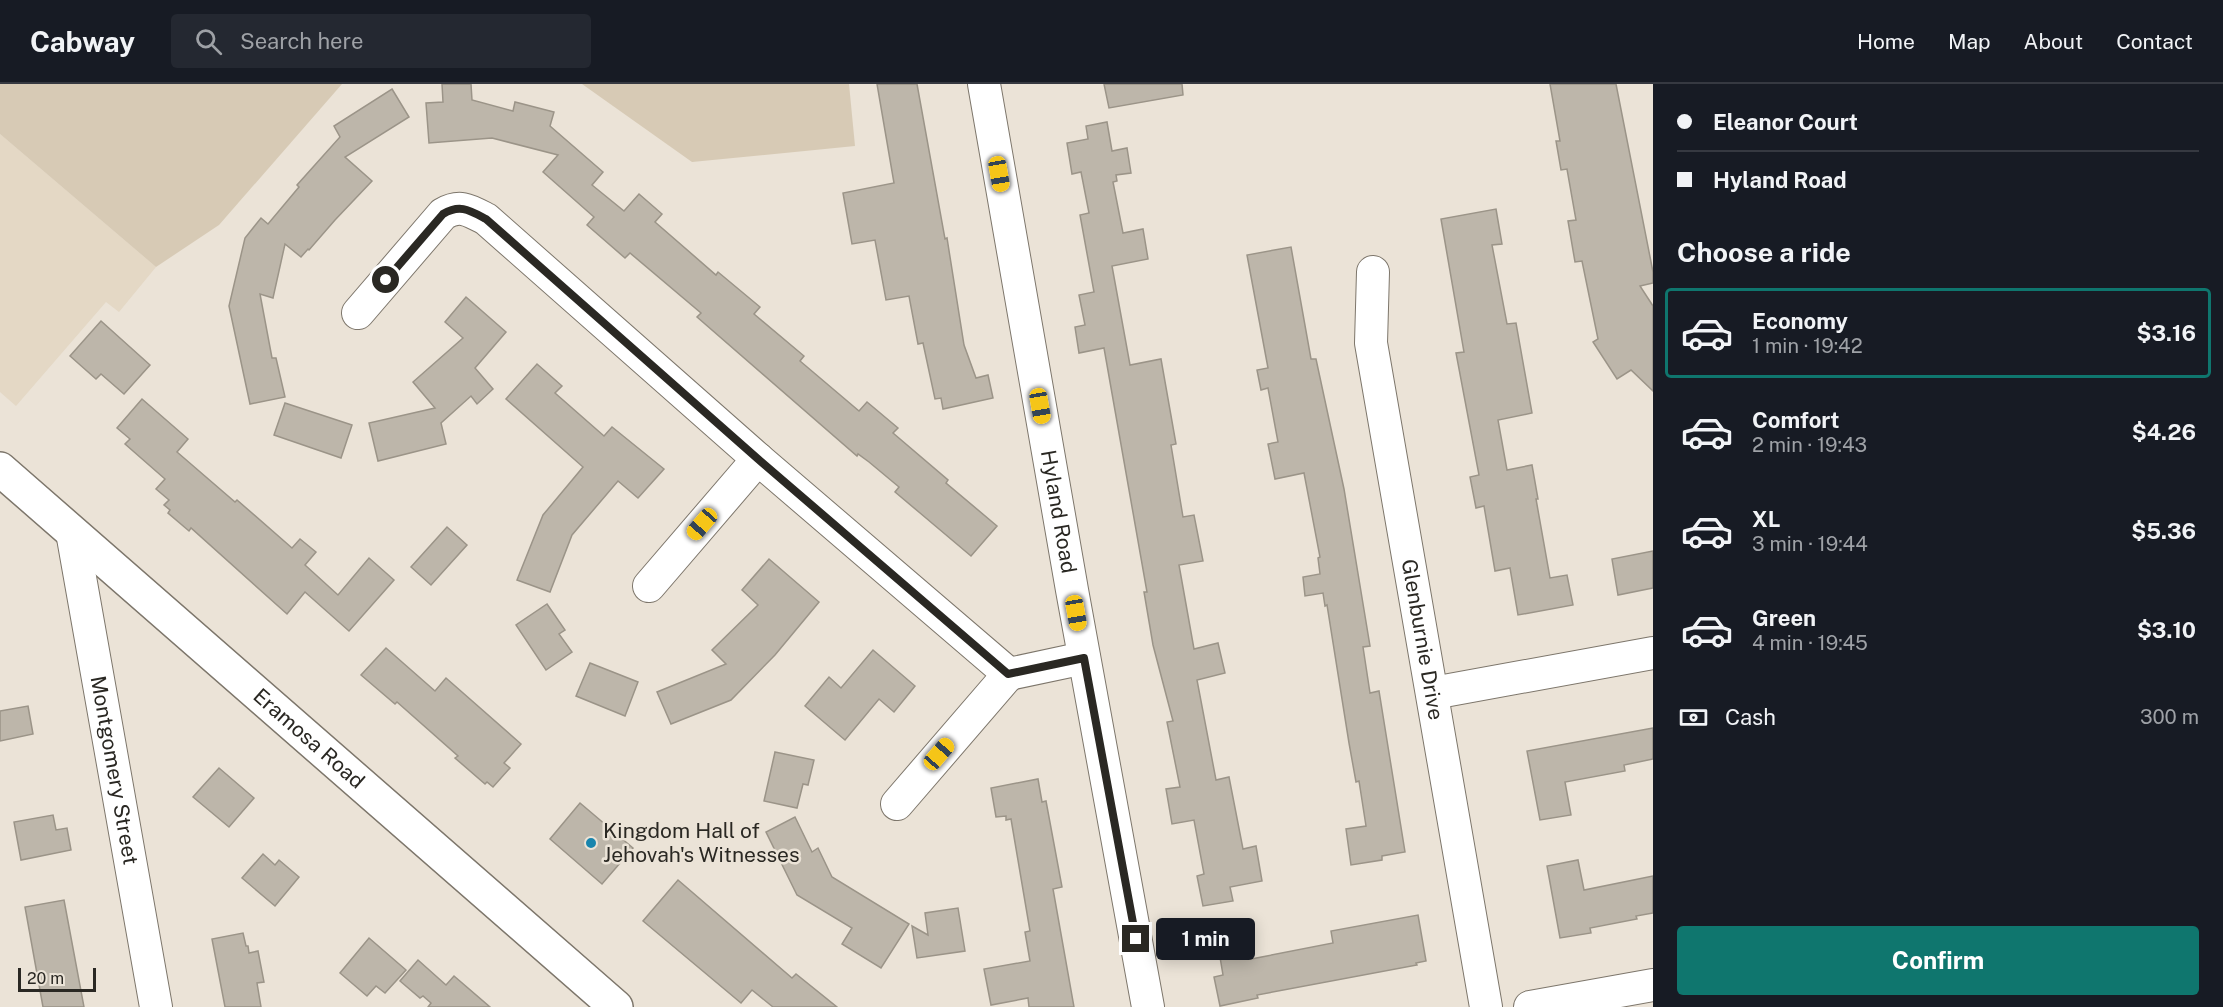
<!DOCTYPE html>
<html lang="en">
<head>
<meta charset="utf-8">
<style>
  body { margin:0; font-family:"Public Sans",sans-serif; background:#242831; color:#f1f3f6; height:100vh; display:flex; flex-direction:column; font-size:22px; white-space:nowrap }
  * { box-sizing:border-box; margin:0 }
  p { font-size:20px; color:#9ea1a6 }
  .icon { flex:none; width:33px; height:33px; fill:none; stroke:currentColor; stroke-width:2; stroke-linecap:round; stroke-linejoin:round }
  .map { position:relative; flex:1; overflow:hidden }
  .details { display:flex; flex-direction:column; background:#171b24; width:570px }
  .details>* { flex:none }
  .top-card { display:grid; align-content:center; height:132px; padding:0 24px; background:#171b24 }
  .scale { position:absolute; left:18px; bottom:15px; width:78px; box-sizing:border-box; padding-left:6px; border:3px solid #2a2823; border-top:0; font-size:16px; line-height:21px; white-space:nowrap; color:#2a2823; -webkit-text-stroke:4px #ebe3d7; paint-order:stroke }
  .end { position:absolute; width:27px; height:27px; margin:-14px; border:8px solid #2a2823; background:#fff; box-shadow:0 0 0 3px #fff }
  .from { border-radius:50% }
  .bubble { position:absolute; height:42px; border-radius:6px; background:#171b24; box-shadow:0 3px 15px #0003; font-size:20px; font-weight:700; line-height:42px; text-align:center }
  .car { position:absolute; width:18px; height:36px; margin:-18px -9px; border-radius:8px; box-shadow:0 0 4px 2px #0007; background:linear-gradient(#f5c518 24%,#345 0 40%,#f5c518 0 76%,#345 0 86%,#f5c518 0) }
  .top-card b { display:flex; align-items:center; gap:21px; height:57px; font-size:22px }
  .top-card b+b { border-top:2px solid #363941 }
  .top-card i { width:15px; height:15px; background:#f1f3f6 }
  ul { padding:0; list-style:none }
  li { display:flex; align-items:center; gap:18px; height:90px; margin:0 12px 9px; padding:0 12px; border:3px solid transparent; border-radius:6px }
  li div { flex:1 }
  li b { display:block; font-size:22px }
  li em { font-style:normal; font-weight:700 }
  li.on { border-color:#0f766e }
  li>.icon { width:54px; height:54px; stroke-width:1.5 }
  h2 { padding:0 24px; font-size:27px; line-height:72px }
  .pay { display:flex; align-items:center; gap:15px; height:66px; padding:0 24px; font-size:22px }
  .pay p { margin-inline-start:auto }
  .cta { display:flex; gap:12px; margin-top:auto; padding:12px 24px }
  .cta a { flex:1; height:69px; border-radius:6px; background:#0f766e; color:#fff; font-size:24px; font-weight:700; line-height:69px; text-align:center }
  header { display:flex; align-items:center; gap:36px; box-sizing:border-box; height:84px; padding:0 30px; background:#171b24; border-bottom:2px solid #363941 }
  header strong { font-size:28px }
  nav { display:flex; gap:33px; margin-inline-start:auto; font-size:21px }
  .search { width:420px; height:54px; background:#242831; display:flex; align-items:center; gap:15px; box-sizing:border-box; padding:0 21px; border-radius:6px; color:#9ea1a6; font-size:22px }
  main { display:flex; flex:1; min-height:0 }
  .map>svg:first-child { display:block }
  .built { fill:#e4d8c5 }
  .green { fill:#d7cab5 }
  .building { fill:#bdb6aa; stroke:#9b9488; stroke-width:1.5 }
  .lines { fill:none; stroke-linecap:round; stroke-linejoin:round }
  .minor-casing { stroke:#7d766b; stroke-width:34 }
  .secondary-casing { stroke:#7d766b; stroke-width:36 }
  .minor { stroke:#fff; stroke-width:32 }
  .secondary { stroke:#fff; stroke-width:33 }
  .route { stroke:#2a2823; stroke-width:8 }
  .poi-dot { fill:#1985ad; stroke:#ebe3d7; stroke-width:2 }
  .labels { text-anchor:middle; stroke-width:5; stroke-linejoin:round; paint-order:stroke }
  .street-label { font-size:21px; fill:#2a2823; stroke:#ebe3d7 }
  .poi-label { font-size:21px; fill:#2a2823; stroke:#ebe3d7; text-anchor:start }
</style>
</head>
<body>
<header>
<strong>Cabway</strong>
<div class="search"><svg class="icon" aria-label="search" viewBox="0 0 24 24"><circle cx="10" cy="10" r="6"/><path d="M15 15l6 6"/></svg>Search here</div>
<nav><a>Home</a><a>Map</a><a>About</a><a>Contact</a></nav>
</header>
<main>
<div class="map">
<svg width="1653" height="923" viewBox="0 0 1653 923">
  <rect width="100%" height="100%" fill="#ebe3d7"/>
  <path class="built" d="M0 50 156 183 119 228 106 218 16 322 0 308Z"/>
  <g class="green">
    <path d="M0 0H342L219 141 156 183 0 50Z"/>
    <path d="M582 0H849L855 62 692 78Z"/>
  </g>
  <g class="building">
    <path d="M442 0H471L472 16 513 27 515 18 554 28 550 42 603 88 592 101 624 127 639 110 662 130 655 138 716 191 718 188 760 223 754 230 804 272 800 277 859 327 867 318 898 344 893 349 948 396 946 399 997 442 971 472 920 429 895 408 899 403 869 378 858 370 857 372 697 233 701 229 630 169 625 174 587 141 594 133 543 88 558 71 492 54 429 59 426 19 443 18Z"/>
    <path d="M877 0H917L945 155 947 154 964 261 976 294 988 291 993 314 943 325 941 314 935 315 923 259 918 260 909 212 886 216 875 156 852 160 843 109 894 99Z"/>
    <path d="M1104 0H1182L1183 11 1109 24Z"/>
    <path d="M1550 0H1616L1653 188V199L1640 202 1653 222V307L1631 286 1617 295 1593 258 1598 255 1582 177 1575 178 1568 137 1576 136 1567 85 1561 86 1556 57H1560Z"/>
    <path d="M392 5 409 33 345 73 372 97 335 136 309 166 308 165 301 173 285 160 273 214 260 210 272 274H276L285 313 250 320 229 222 245 154 261 134 268 140 299 103 297 101 340 53 334 42Z"/>
    <path d="M1107 38 1112 67 1127 64 1131 89 1116 91 1117 97 1113 98 1123 149 1143 145 1148 175 1112 182 1130 281 1161 275 1176 360 1171 361 1183 433 1194 431 1203 477 1179 481 1194 565 1218 559 1225 589 1197 596 1216 696 1229 693 1243 765 1256 762 1262 797 1230 803 1233 817 1203 822 1197 792 1204 790 1194 736 1172 740 1166 705 1180 703 1167 638 1173 637 1153 561 1144 508H1147L1104 264 1079 269 1075 243 1085 241 1079 211 1094 208 1080 131 1089 129 1081 88 1072 90 1067 59 1088 55 1086 42Z"/>
    <path d="M1496 125 1502 160 1492 161 1507 240 1516 239 1532 329 1498 336 1507 386 1532 381 1538 415H1536L1550 494 1567 491 1573 521 1518 531 1510 484 1495 487 1484 422 1476 424 1470 393 1479 391 1456 269 1464 268 1441 135Z"/>
    <path d="M1291 163 1311 275H1316L1344 405 1370 562 1363 563 1370 609 1379 607 1405 768 1382 772V776L1351 781 1346 745 1366 742 1359 697 1356 698 1349 659 1327 521 1325 522 1323 509 1305 512 1303 493 1320 490 1318 474 1320 473 1304 389 1275 395 1268 360 1278 358 1268 304 1261 306 1257 286 1268 284 1247 171Z"/>
    <path d="M466 213 506 248 475 284 493 305 477 320 471 312 441 339 446 360 378 377 369 339 435 324 413 298 463 254 445 238Z"/>
    <path d="M101 237 150 281 124 310 101 290 96 295 70 272Z"/>
    <path d="M537 280 562 302 555 309 604 352 612 343 664 385 638 414 618 397 572 451 550 508 517 496 543 431 583 383 506 315Z"/>
    <path d="M142 315 188 355 177 368 235 418 237 416 292 464 300 455 316 468 305 481 338 511 369 474 394 496 349 547 305 508 287 530 191 444 189 447 168 429 170 426 164 421 169 416 156 405 165 395 125 360 130 355 117 344Z"/>
    <path d="M285 319 352 341 341 374 274 351Z"/>
    <path d="M447 443 467 461 431 501 411 483Z"/>
    <path d="M1653 467V504L1618 511 1612 475Z"/>
    <path d="M769 475 819 518 775 571 731 616 671 640 657 608 726 580 712 566 758 521 742 506Z"/>
    <path d="M547 520 565 546 559 550 572 568 546 586 516 541Z"/>
    <path d="M386 564 435 607 446 594 521 660 504 679 510 684 493 703 487 698 485 700 455 674 458 672 397 618 395 620 361 591Z"/>
    <path d="M873 566 915 602 894 628 879 615 845 656 805 622 829 593 841 604Z"/>
    <path d="M590 579 638 598 625 632 576 612Z"/>
    <path d="M28 622 33 650 0 657V627Z"/>
    <path d="M1653 644V675L1624 681 1625 687 1565 698 1571 731 1540 736 1527 667Z"/>
    <path d="M775 668 814 676 808 701 803 700 797 724 764 717Z"/>
    <path d="M219 684 254 714 229 743 193 713Z"/>
    <path d="M1038 695 1042 718 1046 717 1062 803 1053 805 1074 923H1029L1028 914 991 921 984 885 1030 877 1025 848 1030 847 1011 735 1006 736V732L996 733 991 704Z"/>
    <path d="M580 719 633 764 602 800 550 755Z"/>
    <path d="M53 731 56 746 67 744 71 766 21 776 14 738Z"/>
    <path d="M795 733 812 768 818 764 832 793 909 840 881 884 842 860 852 844 797 811 766 748Z"/>
    <path d="M263 770 275 781 279 776 299 793 275 822 242 794Z"/>
    <path d="M1578 776 1584 806 1653 792V829L1636 832 1637 835 1590 844 1591 849 1560 854 1547 782Z"/>
    <path d="M678 796 792 894 796 890 837 923H773L752 906 741 919 643 837Z"/>
    <path d="M64 816 84 923H43L25 823Z"/>
    <path d="M958 824 965 867 917 874 912 842 928 851 925 829Z"/>
    <path d="M1418 831 1426 877 1416 879 1417 881 1257 911 1258 914 1220 922 1214 893 1223 891 1219 867 1248 861 1251 875 1333 859 1331 847Z"/>
    <path d="M243 849 246 862H248L249 869 258 867 264 898 257 899 261 923H225L212 855Z"/>
    <path d="M369 854 406 886 385 909 376 902 367 912 340 889Z"/>
    <path d="M418 876 446 901 454 892 490 923H428L431 919 423 912 420 914 400 897Z"/>
  </g>
  <g class="lines">
    <g class="minor-casing">
      <g id="minor">
        <path id="s1" d="M984 0 1072 506 1148 923"/>
        <path id="s2" d="M1373 188 1371 259 1486 923"/>
        <path d="M358 229 443 130C460 120 469 126 486 135L758 375 1009 590"/>
        <path id="s3" d="M72 448 156 923"/>
        <path d="M649 502 758 375"/>
        <path d="M1009 590 1084 574"/>
        <path d="M1433 609 1653 569"/>
        <path d="M897 720 1009 590"/>
        <path d="M1530 923 1653 901"/>
      </g>
    </g>
    <g class="secondary-casing">
      <g id="secondary">
        <path id="s4" d="M0 385 616 923"/>
      </g>
    </g>
    <use href="#minor" class="minor"/>
    <use href="#secondary" class="secondary"/>
  </g>
  <g class="lines">
    <path class="route" d="M386 196 443 130C460 120 469 126 486 135L758 375 1008 590 1084 574 1136 855"/>
  </g>
  <circle class="poi-dot" cx="591" cy="759" r="6"/>
  <g class="labels">
    <g class="street-label">
      <text dy="7" stroke="none"><textPath href="#s1" startOffset="434">Hyland Road</textPath></text>
      <text dy="7" stroke="none"><textPath href="#s2" startOffset="372">Glenburnie Drive</textPath></text>
      <text dy="7" stroke="none"><textPath href="#s4" startOffset="410">Eramosa Road</textPath></text>
      <text dy="7" stroke="none"><textPath href="#s3" startOffset="242">Montgomery Street</textPath></text>
    </g>
    <g class="poi-label">
      <text x="603" y="754">Kingdom Hall of<tspan x="603" dy="24">Jehovah's Witnesses</tspan></text>
    </g>
  </g>
</svg>
<div class="scale">20 m</div>
<i class="end from" style="left:386px;top:196px"></i>
<i class="end" style="left:1136px;top:855px"></i>
<div class="bubble" style="left:1156px;top:834px;width:99px">1 min</div>
<i class="car" style="left:999px;top:90px;rotate:170deg"></i>
<i class="car" style="left:1040px;top:322px;rotate:170deg"></i>
<i class="car" style="left:702px;top:440px;rotate:221deg"></i>
<i class="car" style="left:1076px;top:529px;rotate:170deg"></i>
<i class="car" style="left:939px;top:670px;rotate:41deg"></i>
</div>
<section class="details">
<div class="top-card">
<b><i class="from"></i>Eleanor Court</b>
<b><i></i>Hyland Road</b>
</div>
<h2>Choose a ride</h2>
<ul>
<li class="on"><svg class="icon" aria-label="car" viewBox="0 0 24 24"><path d="M5 17H2v-5l4-1 3-4h7l3 4 3 1v5h-3M9 17h6M6 11h13"/><circle cx="7" cy="17" r="2"/><circle cx="17" cy="17" r="2"/></svg><div><b>Economy</b><p>1 min · 19:42</p></div><em>$3.16</em></li>
<li><svg class="icon" aria-label="car" viewBox="0 0 24 24"><path d="M5 17H2v-5l4-1 3-4h7l3 4 3 1v5h-3M9 17h6M6 11h13"/><circle cx="7" cy="17" r="2"/><circle cx="17" cy="17" r="2"/></svg><div><b>Comfort</b><p>2 min · 19:43</p></div><em>$4.26</em></li>
<li><svg class="icon" aria-label="car" viewBox="0 0 24 24"><path d="M5 17H2v-5l4-1 3-4h7l3 4 3 1v5h-3M9 17h6M6 11h13"/><circle cx="7" cy="17" r="2"/><circle cx="17" cy="17" r="2"/></svg><div><b>XL</b><p>3 min · 19:44</p></div><em>$5.36</em></li>
<li><svg class="icon" aria-label="car" viewBox="0 0 24 24"><path d="M5 17H2v-5l4-1 3-4h7l3 4 3 1v5h-3M9 17h6M6 11h13"/><circle cx="7" cy="17" r="2"/><circle cx="17" cy="17" r="2"/></svg><div><b>Green</b><p>4 min · 19:45</p></div><em>$3.10</em></li>
</ul>
<div class="pay"><svg class="icon" aria-label="cash" viewBox="0 0 24 24"><path d="M3 7h18v10H3z"/><circle cx="12" cy="12" r="2"/></svg>Cash<p>300 m</p></div>
<div class="cta"><a>Confirm</a></div>
</section>
</main>
</body>
</html>
